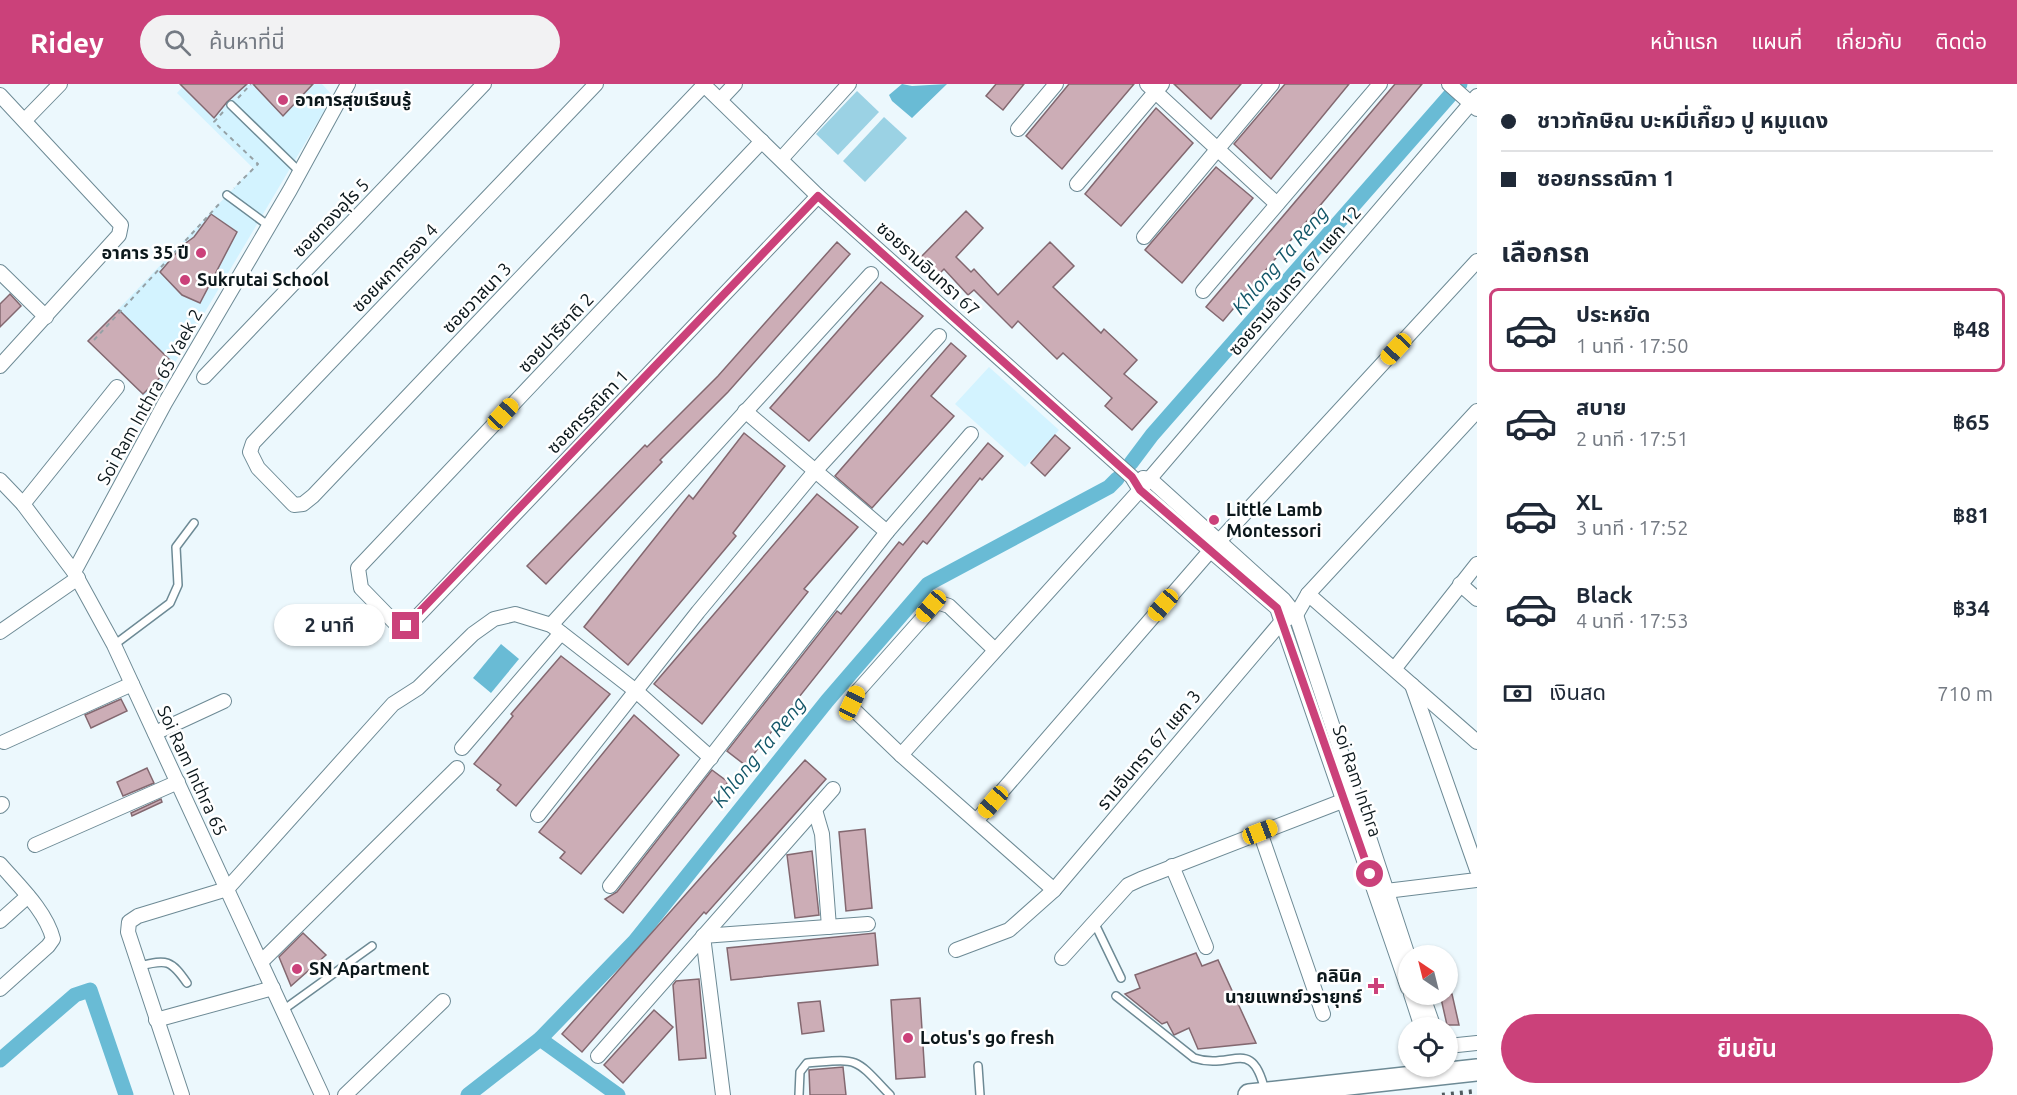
<!DOCTYPE html>
<html lang="th">
<head>
<meta charset="utf-8">
<style>
  body { margin:0; font-family:Ubuntu,"Noto Sans Thai",sans-serif; background:#f2f2f3; color:#1f2937; height:100vh; display:flex; flex-direction:column; font-size:22px; white-space:nowrap }
  * { box-sizing:border-box; margin:0 }
  p { font-size:20px; color:#747a83 }
  .icon { flex:none; width:33px; height:33px; fill:none; stroke:currentColor; stroke-width:2; stroke-linecap:round; stroke-linejoin:round }
  .map { position:relative; flex:1; overflow:hidden }
  .sheet { display:flex; flex-direction:column; background:#fff; width:540px }
  .sheet>* { flex:none }
  .banner { display:grid; align-content:center; height:132px; padding:0 24px; background:#fff }
  .needle { width:39px; rotate:325deg }
  .controls { position:absolute; left:1398px; top:861px; display:grid; gap:12px }
  .controls a { display:grid; place-items:center; width:60px; height:60px; border-radius:50%; background:#fff; box-shadow:0 2px 4px #0004; font-size:30px }
  .end { position:absolute; width:27px; height:27px; margin:-14px; border:8px solid #cb417a; background:#fff; box-shadow:0 0 0 3px #fff }
  .from { border-radius:50% }
  .bubble { position:absolute; height:42px; border-radius:21px; background:#fff; box-shadow:0 2px 4px #0004; font-size:20px; font-weight:600; line-height:42px; text-align:center }
  .car { position:absolute; width:18px; height:36px; margin:-18px -9px; border-radius:8px; box-shadow:0 0 4px 2px #0007; background:linear-gradient(#f5c518 24%,#345 0 40%,#f5c518 0 76%,#345 0 86%,#f5c518 0) }
  .banner b { display:flex; align-items:center; gap:21px; height:57px; font-size:22px }
  .banner b+b { border-top:2px solid #e0e1e3 }
  .banner i { width:15px; height:15px; background:#1f2937 }
  ul { padding:0; list-style:none }
  li { display:flex; align-items:center; gap:18px; height:84px; margin:0 12px 9px; padding:0 12px; border:3px solid transparent; border-radius:9px }
  li div { flex:1 }
  li b { display:block; font-size:22px }
  li em { font-style:normal; font-weight:600 }
  li.active { border-color:#cb417a }
  li>.icon { width:54px; height:54px; stroke-width:1.5 }
  h2 { padding:0 24px; font-size:27px; line-height:72px }
  .pay { display:flex; align-items:center; gap:15px; height:66px; padding:0 24px; font-size:22px }
  .pay p { margin-inline-start:auto }
  .action { display:flex; gap:12px; margin-top:auto; padding:12px 24px }
  .action a { flex:1; height:69px; border-radius:36px; background:#cb417a; color:#fff; font-size:24px; font-weight:600; line-height:69px; text-align:center }
  header { display:flex; align-items:center; gap:36px; box-sizing:border-box; height:84px; padding:0 30px; background:#cb417a; color:#fff }
  header strong { font-size:28px }
  nav { display:flex; gap:33px; margin-inline-start:auto; font-size:21px }
  .search { width:420px; height:54px; background:#f2f2f3; display:flex; align-items:center; gap:15px; box-sizing:border-box; padding:0 21px; border-radius:33px; color:#747a83; font-size:22px }
  main { display:flex; flex:1; min-height:0 }
  .map>svg:first-child { display:block }
  .built { fill:#d3f3ff }
  .green { fill:#9bd2e4 }
  .water { fill:#69bbd5 }
  .lines { fill:none; stroke-linecap:round; stroke-linejoin:round }
  .canal { stroke:#69bbd5; stroke-width:15 }
  .building { fill:#ccadb6; stroke:#836870; stroke-width:1.5 }
  .lane-casing { stroke:#6d8a95; stroke-width:10 }
  .street-casing { stroke:#6d8a95; stroke-width:16 }
  .primary-casing { stroke:#6d8a95; stroke-width:24 }
  .path { stroke:#95a1a6; stroke-width:2; stroke-dasharray:4.5 4.5; stroke-linecap:butt }
  .lane { stroke:#fff; stroke-width:7 }
  .street { stroke:#fff; stroke-width:14 }
  .primary { stroke:#fff; stroke-width:21 }
  .rail { stroke:#505c60; stroke-width:4.5; stroke-dasharray:3 6; stroke-linecap:butt }
  .route { stroke:#cb417a; stroke-width:8 }
  .poi-dot { fill:#cb417a; stroke:#fff; stroke-width:2 }
  .labels { text-anchor:middle; stroke-width:5; stroke-linejoin:round; paint-order:stroke }
  .poi-label { font-size:18px; font-weight:bold; fill:#0c181c; stroke:#fff; text-anchor:start }
  .street-label { font-size:18px; fill:#0c181c; stroke:#fff }
  .water-label { font-size:20px; font-style:italic; fill:#135769; stroke:#fff }
</style>
</head>
<body>
<header>
<strong>Ridey</strong>
<div class="search"><svg class="icon" aria-label="search" viewBox="0 0 24 24"><circle cx="10" cy="10" r="6"/><path d="M15 15l6 6"/></svg>ค้นหาที่นี่</div>
<nav><a>หน้าแรก</a><a>แผนที่</a><a>เกี่ยวกับ</a><a>ติดต่อ</a></nav>
</header>
<main>
<div class="map">
<svg width="1477" height="1011" viewBox="0 0 1477 1011">
  <rect width="100%" height="100%" fill="#ecf8fd"/>
  <g class="built">
    <path d="M185 0H322L333 12 151 319 88 257 253 84 177 9Z"/>
    <path d="M989 283 1059 346 1025 383 955 320Z"/>
  </g>
  <g class="green">
    <path d="M857 7 879 28 838 71 816 50Z"/>
    <path d="M884 33 907 54 865 98 843 77Z"/>
  </g>
  <g class="water">
    <path d="M902 0 912 2 947 0 912 34 892 17 889 11Z"/>
    <path d="M501 560 519 575 491 609 473 594Z"/>
  </g>
  <g class="lines">
    <g class="canal">
      <path d="M1131 379 1152 351 1460 0"/>
      <path d="M540 955 618 1011"/>
      <path d="M0 976 75 911 90 906 126 1011"/>
      <path d="M468 1011 540 955 635 857 827 617 928 500 1109 403 1117 395"/>
    </g>
  </g>
  <g class="building">
    <path d="M180 0H247L227 18 214 34Z"/>
    <path d="M253 0H313L283 32Z"/>
    <path d="M996 0H1024L1003 26 986 12Z"/>
    <path d="M1069 0H1134L1062 85 1026 52Z"/>
    <path d="M1174 0H1241L1211 35Z"/>
    <path d="M1285 0H1349L1271 95 1234 60Z"/>
    <path d="M1395 0H1422L1223 237 1206 223Z"/>
    <path d="M1156 24 1193 59 1121 142 1085 110Z"/>
    <path d="M1216 83 1253 114 1182 199 1145 166Z"/>
    <path d="M966 127 983 144 956 173 971 188 974 185 998 211 1050 158 1074 182 1053 203 1101 249 1104 245 1137 276 1124 290 1157 318 1132 346 1105 322 1112 314 1063 269 1057 275 1018 237 1012 244 974 206 968 211 944 185 938 191 920 174Z"/>
    <path d="M211 130 237 148 200 219 182 211 160 188 183 161 194 153Z"/>
    <path d="M837 158 850 170 728 308 660 376 662 378 546 500 527 482 645 361 647 363 718 292Z"/>
    <path d="M881 198 923 232 809 357 770 324Z"/>
    <path d="M10 210 21 222 0 243V220Z"/>
    <path d="M119 226 174 280 143 310 88 257Z"/>
    <path d="M951 259 966 272 931 312 954 332 872 424 835 392Z"/>
    <path d="M744 349 785 382 733 449 736 452 628 581 584 543 689 411 693 415Z"/>
    <path d="M1055 351 1070 364 1045 392 1031 379Z"/>
    <path d="M988 359 1003 372 982 396 980 394 927 460 923 457 745 681 727 667 837 527 841 530 899 458 903 461Z"/>
    <path d="M817 410 858 443 804 505 808 508 702 640 654 600Z"/>
    <path d="M561 572 610 610 516 722 497 706 501 701 474 680 513 632 511 630Z"/>
    <path d="M121 615 127 627 91 644 85 631Z"/>
    <path d="M634 631 679 671 581 790 560 774 565 768 539 748Z"/>
    <path d="M805 676 826 695 706 830 704 828 582 968 562 950Z"/>
    <path d="M147 684 154 699 123 712 117 698Z"/>
    <path d="M712 686 728 698 623 829 605 815 617 808Z"/>
    <path d="M161 715 162 718 132 732 131 729Z"/>
    <path d="M865 745 872 824 846 827 839 748Z"/>
    <path d="M812 767 819 831 795 834 787 771Z"/>
    <path d="M303 849 326 871 291 902 279 873Z"/>
    <path d="M875 849 878 881 731 896 727 864Z"/>
    <path d="M1196 869 1202 882 1218 876 1256 959 1198 965 1189 944 1174 951 1167 938 1162 940 1125 910 1140 904 1135 891Z"/>
    <path d="M699 895 706 974 679 976 673 901 676 897Z"/>
    <path d="M1440 910H1452L1459 941H1447Z"/>
    <path d="M920 914 925 993 896 995 891 916Z"/>
    <path d="M820 917 824 947 802 950 798 919Z"/>
    <path d="M654 926 673 943 623 999 604 981Z"/>
    <path d="M843 983 846 1011H810L809 986Z"/>
  </g>
  <g class="lines">
    <g class="lane-casing">
      <g id="lane">
        <path d="M231 21 300 88"/>
        <path d="M227 111 269 142"/>
        <path d="M114 561 170 519 178 501 176 463 194 439"/>
        <path d="M1094 838 1121 894"/>
        <path d="M140 882C167 875 171 876 187 899"/>
        <path d="M1116 912 1194 974C1232 987 1252 951 1265 1007"/>
        <path d="M283 926 372 862"/>
        <path d="M978 982 980 1011"/>
        <path d="M799 1011 800 988 807 979C860 975 853 972 890 1011"/>
      </g>
    </g>
    <g class="street-casing">
      <g id="street">
        <path d="M596 0 253 359 250 368 258 384 294 421 303 420 313 412 704 1"/>
        <path d="M703 0 818 112 1132 393 1140 406 1277 524 1408 904"/>
        <path d="M1147 0 1277 120"/>
        <path d="M1449 0 1477 25"/>
        <path d="M0 11 121 141 119 151 0 282"/>
        <path d="M720 16 735 0"/>
        <path d="M25 36 60 0"/>
        <path d="M1018 45 1056 0"/>
        <path d="M762 57 358 484 361 504 397 541 406 542 414 536 818 112"/>
        <path d="M782 74 849 0"/>
        <path d="M1077 100 1162 0"/>
        <path d="M1144 153 1272 0"/>
        <path d="M0 188 46 233"/>
        <path d="M1203 207 1380 0"/>
        <path d="M204 293 484 0"/>
        <path d="M745 327 887 448"/>
        <path d="M1143 394 1150 395 1284 516 1296 531 1408 872"/>
        <path d="M0 396 23 420 74 488 114 561 322 1011"/>
        <path d="M23 420 117 303"/>
        <path d="M74 488 165 319 290 106 348 0"/>
        <path d="M1460 500 1477 515"/>
        <path d="M1308 510 1477 658"/>
        <path d="M1296 531 1308 510 1477 327"/>
        <path d="M551 541 636 607 711 674"/>
        <path d="M0 548 78 494"/>
        <path d="M995 566 949 522 937 518 857 608 852 619V624L901 671 1054 806"/>
        <path d="M1395 584 1477 480"/>
        <path d="M1412 601 1477 786"/>
        <path d="M155 649 224 617"/>
        <path d="M4 658 132 600"/>
        <path d="M462 664 561 549"/>
        <path d="M901 671 1140 406 1477 12"/>
        <path d="M0 722 2 720"/>
        <path d="M815 726 822 750 829 843"/>
        <path d="M538 731 698 528 816 386 939 252"/>
        <path d="M977 736 1210 467 1477 177"/>
        <path d="M1260 748 1323 930"/>
        <path d="M35 761 178 698"/>
        <path d="M0 780C19 802 46 827 53 855L48 862 0 905"/>
        <path d="M1172 782 1206 863"/>
        <path d="M610 802 887 448 971 350"/>
        <path d="M1378 808 1477 796"/>
        <path d="M0 837 28 812"/>
        <path d="M956 866 1009 846 1054 806 1283 536 1289 534"/>
        <path d="M1062 874 1128 801 1141 795 1345 716"/>
        <path d="M261 878 457 684"/>
        <path d="M1411 910 1422 944"/>
        <path d="M1422 910 1434 944"/>
        <path d="M156 936 273 904"/>
        <path d="M1448 962 1477 959"/>
        <path d="M598 972 833 705"/>
        <path d="M182 1011 128 848 129 838 138 832 227 805 393 620 418 604 473 550 494 535 515 530 551 541 871 190"/>
        <path d="M345 1011 443 917"/>
        <path d="M723 1011 703 852 868 840"/>
      </g>
    </g>
    <g class="primary-casing">
      <path id="primary" d="M1249 1011 1477 986"/>
    </g>
    <g class="path">
      <path d="M238 14 251 0"/>
      <path d="M223 28 214 38 258 80 234 104"/>
      <path d="M94 256 220 119"/>
    </g>
    <use href="#lane" class="lane"/>
    <use href="#street" class="street"/>
    <use href="#primary" class="primary"/>
    <path class="rail" d="M1442 1011 1477 1007"/>
  </g>
  <g class="lines">
    <path class="route" d="M406 542 818 112 1132 393 1140 406 1277 524 1370 790"/>
  </g>
  <g class="poi-dot">
    <circle cx="283" cy="16" r="6"/>
    <circle cx="201" cy="169" r="6"/>
    <circle cx="185" cy="196" r="6"/>
    <circle cx="1214" cy="436" r="6"/>
    <circle cx="297" cy="885" r="6"/>
    <path d="M1373 893h6v6h6v6h-6v6h-6v-6h-6v-6h6z"/>
    <circle cx="908" cy="954" r="6"/>
  </g>
  <g class="labels">
    <g class="poi-label">
      <text x="295" y="22">อาคารสุขเรียนรู้</text>
      <text x="189" y="175" text-anchor="end">อาคาร 35 ปี</text>
      <text x="197" y="202">Sukrutai School</text>
      <text x="1226" y="432">Little Lamb<tspan x="1226" dy="21">Montessori</tspan></text>
      <text x="309" y="891">SN Apartment</text>
      <text x="1362" y="898" text-anchor="end">คลินิค<tspan x="1362" dy="21">นายแพทย์วรายุทธ์</tspan></text>
      <text x="920" y="960">Lotus's go fresh</text>
    </g>
    <g class="street-label">
      <text transform="translate(331 134) rotate(-46)" y="6">ซอยทองอุไร 5</text>
      <text transform="translate(395 184) rotate(-46)" y="6">ซอยผกากรอง 4</text>
      <text transform="translate(928 185) rotate(42)" y="6">ซอยรามอินทรา 67</text>
      <text transform="translate(1295 197) rotate(-49)" y="6">ซอยรามอินทรา 67 แยก 12</text>
      <text transform="translate(477 214) rotate(-46)" y="6">ซอยวาสนา 3</text>
      <text transform="translate(556 249) rotate(-47)" y="6">ซอยปาริชาติ 2</text>
      <text transform="translate(150 313) rotate(-61)" y="6">Soi Ram Inthra 65 Yaek 2</text>
      <text transform="translate(588 328) rotate(-46)" y="6">ซอยกรรณิกา 1</text>
      <text transform="translate(1149 666) rotate(-50)" y="6">รามอินทรา 67 แยก 3</text>
      <text transform="translate(192 687) rotate(65)" y="6">Soi Ram Inthra 65</text>
      <text transform="translate(1357 697) rotate(71)" y="6">Soi Ram Inthra</text>
    </g>
    <g class="water-label">
      <text transform="translate(1280 176) rotate(-49)" y="7">Khlong Ta Reng</text>
      <text transform="translate(759 668) rotate(-51)" y="7">Khlong Ta Reng</text>
    </g>
  </g>
</svg>
<div class="controls">
<a><svg class="needle" viewBox="-14 -14 28 28"><path d="M0-13l5 13h-10z" fill="#e53935"/><path d="M0 13l5-13h-10z" fill="#747a83"/></svg></a>
<a><svg class="icon" aria-label="locate" viewBox="0 0 24 24"><circle cx="12" cy="12" r="6"/><path d="M12 2v4M12 18v4M2 12h4M18 12h4"/></svg></a>
</div>
<i class="end from" style="left:1370px;top:790px"></i>
<i class="end" style="left:406px;top:542px"></i>
<div class="bubble" style="left:274px;top:520px;width:111px">2 นาที</div>
<i class="car" style="left:1396px;top:265px;rotate:223deg"></i>
<i class="car" style="left:503px;top:330px;rotate:43deg"></i>
<i class="car" style="left:1163px;top:521px;rotate:221deg"></i>
<i class="car" style="left:931px;top:522px;rotate:221deg"></i>
<i class="car" style="left:852px;top:619px;rotate:25deg"></i>
<i class="car" style="left:993px;top:718px;rotate:221deg"></i>
<i class="car" style="left:1260px;top:748px;rotate:69deg"></i>
</div>
<section class="sheet">
<div class="banner">
<b><i class="from"></i>ชาวทักษิณ บะหมี่เกี๊ยว ปู หมูแดง</b>
<b><i></i>ซอยกรรณิกา 1</b>
</div>
<h2>เลือกรถ</h2>
<ul>
<li class="active"><svg class="icon" aria-label="car" viewBox="0 0 24 24"><path d="M5 17H2v-5l4-1 3-4h7l3 4 3 1v5h-3M9 17h6M6 11h13"/><circle cx="7" cy="17" r="2"/><circle cx="17" cy="17" r="2"/></svg><div><b>ประหยัด</b><p>1 นาที · 17:50</p></div><em>฿48</em></li>
<li><svg class="icon" aria-label="car" viewBox="0 0 24 24"><path d="M5 17H2v-5l4-1 3-4h7l3 4 3 1v5h-3M9 17h6M6 11h13"/><circle cx="7" cy="17" r="2"/><circle cx="17" cy="17" r="2"/></svg><div><b>สบาย</b><p>2 นาที · 17:51</p></div><em>฿65</em></li>
<li><svg class="icon" aria-label="car" viewBox="0 0 24 24"><path d="M5 17H2v-5l4-1 3-4h7l3 4 3 1v5h-3M9 17h6M6 11h13"/><circle cx="7" cy="17" r="2"/><circle cx="17" cy="17" r="2"/></svg><div><b>XL</b><p>3 นาที · 17:52</p></div><em>฿81</em></li>
<li><svg class="icon" aria-label="car" viewBox="0 0 24 24"><path d="M5 17H2v-5l4-1 3-4h7l3 4 3 1v5h-3M9 17h6M6 11h13"/><circle cx="7" cy="17" r="2"/><circle cx="17" cy="17" r="2"/></svg><div><b>Black</b><p>4 นาที · 17:53</p></div><em>฿34</em></li>
</ul>
<div class="pay"><svg class="icon" aria-label="cash" viewBox="0 0 24 24"><path d="M3 7h18v10H3z"/><circle cx="12" cy="12" r="2"/></svg>เงินสด<p>710 m</p></div>
<div class="action"><a>ยืนยัน</a></div>
</section>
</main>
</body>
</html>
